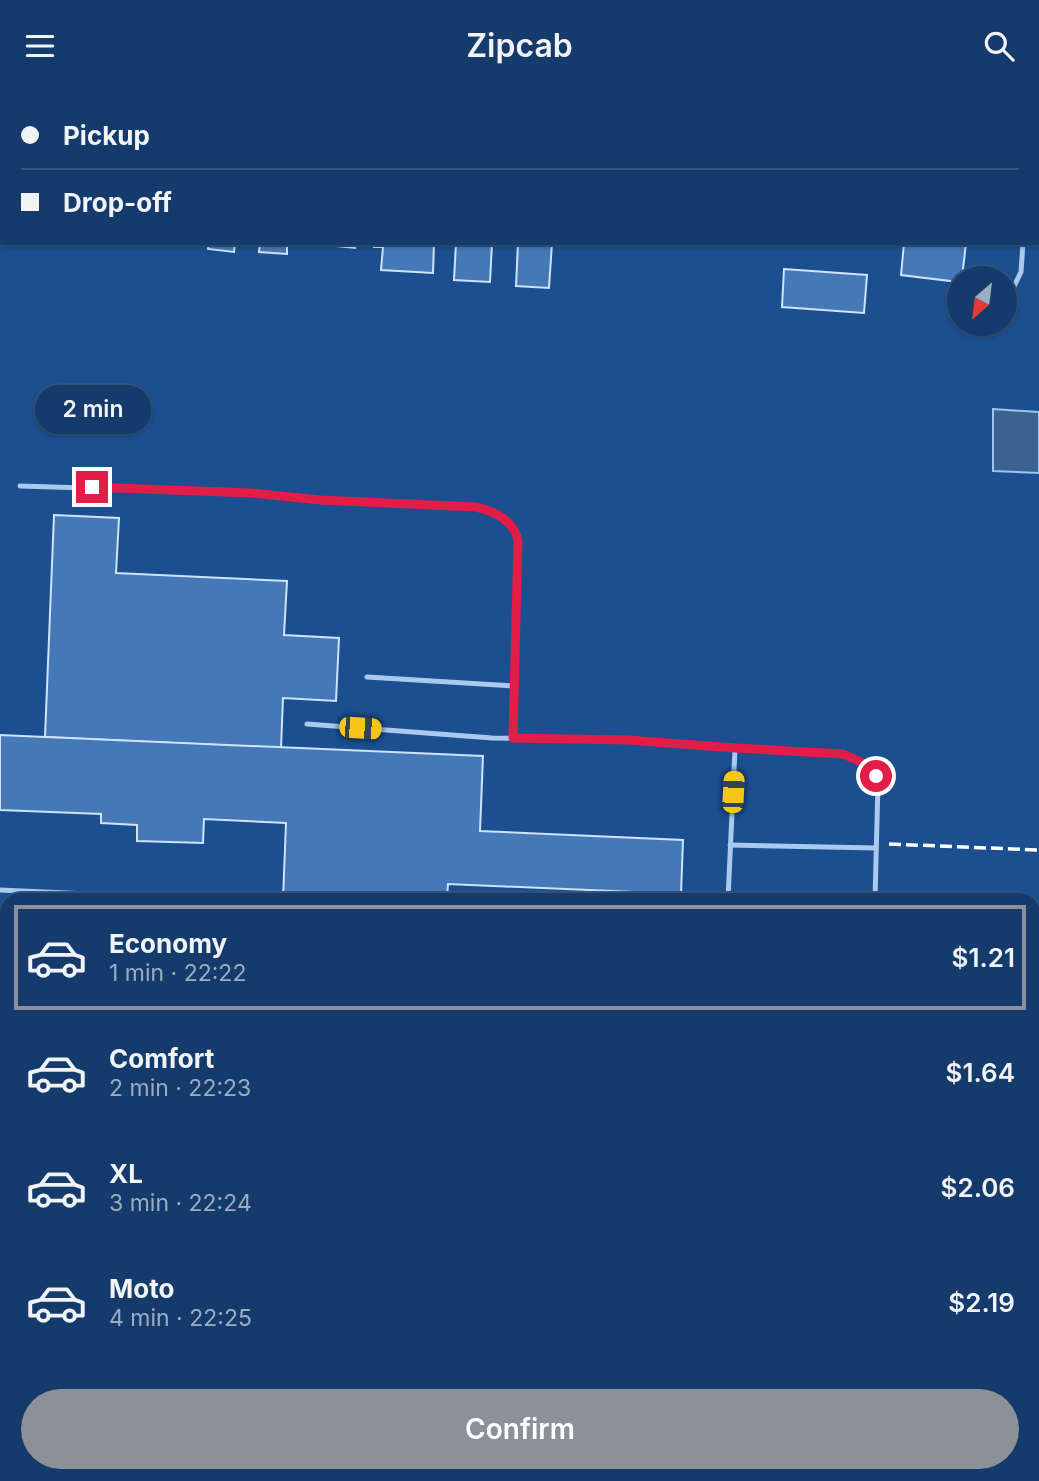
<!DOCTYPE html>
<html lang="en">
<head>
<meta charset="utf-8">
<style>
  body { margin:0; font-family:Inter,sans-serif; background:#1d4271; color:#f1f3f6; height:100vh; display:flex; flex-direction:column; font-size:26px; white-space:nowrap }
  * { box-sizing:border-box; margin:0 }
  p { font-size:23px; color:#9dadc1 }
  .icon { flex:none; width:38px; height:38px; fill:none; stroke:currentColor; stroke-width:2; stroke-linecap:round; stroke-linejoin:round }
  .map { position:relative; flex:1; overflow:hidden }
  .sheet { position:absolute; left:0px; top:802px; width:1040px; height:590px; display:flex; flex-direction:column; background:#143b6b; border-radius:21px 21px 0 0; box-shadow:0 2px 5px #0004,0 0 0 2px #33557e }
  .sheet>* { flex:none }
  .banner { position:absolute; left:0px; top:0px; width:1040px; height:154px; box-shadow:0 2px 5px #0004,0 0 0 2px #33557e; display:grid; align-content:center; height:154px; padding:0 21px; background:#143b6b }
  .needle { width:46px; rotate:208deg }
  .controls { position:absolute; left:947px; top:175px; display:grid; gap:14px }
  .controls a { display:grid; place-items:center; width:70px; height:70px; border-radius:50%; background:#143b6b; box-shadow:0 2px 5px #0004,0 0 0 2px #33557e; font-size:35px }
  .end { position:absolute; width:32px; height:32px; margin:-16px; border:9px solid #e11d48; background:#fff; box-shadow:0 0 0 4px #fff }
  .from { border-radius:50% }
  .bubble { position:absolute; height:49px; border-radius:24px; background:#143b6b; box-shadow:0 2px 5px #0004,0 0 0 2px #33557e; font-size:23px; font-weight:600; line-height:49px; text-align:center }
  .car { position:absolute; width:21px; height:42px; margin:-21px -10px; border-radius:9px; box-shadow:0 0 5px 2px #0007; background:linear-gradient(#f5c518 24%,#345 0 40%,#f5c518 0 76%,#345 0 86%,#f5c518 0) }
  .banner b { display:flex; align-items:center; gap:24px; height:66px; font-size:26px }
  .banner b+b { border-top:2px solid #33557e }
  .banner i { width:18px; height:18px; background:#f1f3f6 }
  ul { padding:12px 0 0; list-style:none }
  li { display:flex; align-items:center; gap:21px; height:105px; margin:0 14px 10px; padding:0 7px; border:4px solid transparent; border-radius:0px }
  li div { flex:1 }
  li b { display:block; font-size:26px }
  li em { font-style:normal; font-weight:600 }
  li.on { border-color:#8c9099 }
  li>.icon { width:63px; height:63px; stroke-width:1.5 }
  .cta { display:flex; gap:14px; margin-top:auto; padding:14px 21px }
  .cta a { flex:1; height:80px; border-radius:42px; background:#8c9099; color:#fff; font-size:28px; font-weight:600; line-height:80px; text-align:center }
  header { display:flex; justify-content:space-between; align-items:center; height:91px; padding:0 21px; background:#143b6b; font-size:32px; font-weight:600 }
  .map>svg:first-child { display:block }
  .water { fill:#3c6290; stroke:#9cc4f0; stroke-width:2 }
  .building { fill:#4478b7; stroke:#cfe3fa; stroke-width:2 }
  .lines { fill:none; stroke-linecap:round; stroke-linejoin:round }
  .service { stroke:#a9c9ee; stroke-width:5 }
  .rail { stroke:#fff; stroke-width:3.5; stroke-dasharray:12 5; stroke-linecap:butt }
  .route { stroke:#e11d48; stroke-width:9 }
</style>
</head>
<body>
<header><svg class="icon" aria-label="menu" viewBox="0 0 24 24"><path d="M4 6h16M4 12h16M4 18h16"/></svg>Zipcab<svg class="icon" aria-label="search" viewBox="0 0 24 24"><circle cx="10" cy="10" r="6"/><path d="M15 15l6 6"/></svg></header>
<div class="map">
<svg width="1039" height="1390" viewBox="0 0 1039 1390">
  <rect width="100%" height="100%" fill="#1b4f8f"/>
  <path class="water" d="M993 318 1039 321V382L993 380Z"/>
  <g class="building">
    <path d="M209 152H235L234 161 208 158Z"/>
    <path d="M260 152H287V163L259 161Z"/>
    <path d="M306 152H355V157Z"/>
    <path d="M374 152H434L433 182 381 179 383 156H374Z"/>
    <path d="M456 152H492L490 191 454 189Z"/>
    <path d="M518 152H552L549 197 516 195Z"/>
    <path d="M904 152H966L962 187H959V191L901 184Z"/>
    <path d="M784 178 867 184 864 222 782 216Z"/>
    <path d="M54 424 119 427 116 482 287 490 284 544 339 547 336 610 283 607 281 657 45 646Z"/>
    <path d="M0 644 483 665 480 740 683 749 681 803 448 793 447 808H283L286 732 204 728 203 752 137 750V734L101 732V723L0 719Z"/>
    <path d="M2 1250H7V1288H0Z"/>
    <path d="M0 1293 7 1294V1384H30V1390H0Z"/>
    <path d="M166 1384H286V1390H165Z"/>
    <path d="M374 1384H438L437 1390H354V1386L373 1387Z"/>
    <rect x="448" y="1384" width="104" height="6"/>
    <path d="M601 1384H682L656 1390H602Z"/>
  </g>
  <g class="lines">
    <g class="service">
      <path d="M38 0 47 2"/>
      <path d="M253 2V0"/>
      <path d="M1038 30H1039"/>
      <path d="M1038 113H1039"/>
      <path d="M1004 216 1021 181 1023 152"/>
      <path d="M994 237 996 233"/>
      <path d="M20 395 251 402 320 409 476 416C494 420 515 430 518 450L513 647"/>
      <path d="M367 586 513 595"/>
      <path d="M307 633 492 647 627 649 735 658 843 663 853 667 867 675 876 685 878 692 875 808"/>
      <path d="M730 754 876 757"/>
      <path d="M0 799 199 808"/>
      <path d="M728 808 735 658"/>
      <path d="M1032 841H1039"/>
      <path d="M1032 894H1039"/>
      <path d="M0 981 3 968 7 926"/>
      <path d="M0 1072 7 1076"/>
      <path d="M1032 1356 1039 1355"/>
      <path d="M807 1384 808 1390"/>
      <path d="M819 1384 820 1390"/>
      <path d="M44 1390V1384"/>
      <path d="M572 1390V1384"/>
      <path d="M886 1390 911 1384"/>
    </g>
    <path class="rail" d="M889 753 1039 759"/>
  </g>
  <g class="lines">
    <path class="route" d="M92 396 251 402 320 409 476 416C494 420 515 430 518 450L513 647 628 649 735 657 843 663 861 671 876 685"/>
  </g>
</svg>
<div class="controls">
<a><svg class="needle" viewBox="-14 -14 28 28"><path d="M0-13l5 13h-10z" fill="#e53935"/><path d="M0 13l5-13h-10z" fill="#9dadc1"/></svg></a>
</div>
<i class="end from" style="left:876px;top:685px"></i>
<i class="end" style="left:92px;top:396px"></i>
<div class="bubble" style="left:35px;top:294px;width:116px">2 min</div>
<i class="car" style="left:360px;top:637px;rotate:94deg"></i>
<i class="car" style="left:733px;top:701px;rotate:3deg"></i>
<div class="banner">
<b><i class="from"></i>Pickup</b>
<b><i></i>Drop-off</b>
</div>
<section class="sheet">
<ul>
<li class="on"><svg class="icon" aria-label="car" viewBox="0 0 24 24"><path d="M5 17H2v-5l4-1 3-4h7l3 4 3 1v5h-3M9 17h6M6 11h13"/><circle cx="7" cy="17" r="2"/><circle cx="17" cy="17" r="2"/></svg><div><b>Economy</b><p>1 min · 22:22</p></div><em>$1.21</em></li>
<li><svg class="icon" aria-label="car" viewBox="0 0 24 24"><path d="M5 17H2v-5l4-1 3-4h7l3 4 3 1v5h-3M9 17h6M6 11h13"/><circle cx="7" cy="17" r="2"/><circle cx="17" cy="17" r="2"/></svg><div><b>Comfort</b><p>2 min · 22:23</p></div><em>$1.64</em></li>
<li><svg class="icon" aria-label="car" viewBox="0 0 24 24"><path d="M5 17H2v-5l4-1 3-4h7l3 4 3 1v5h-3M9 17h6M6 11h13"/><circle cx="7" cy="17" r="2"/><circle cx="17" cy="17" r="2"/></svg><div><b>XL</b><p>3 min · 22:24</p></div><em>$2.06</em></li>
<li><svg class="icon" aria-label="car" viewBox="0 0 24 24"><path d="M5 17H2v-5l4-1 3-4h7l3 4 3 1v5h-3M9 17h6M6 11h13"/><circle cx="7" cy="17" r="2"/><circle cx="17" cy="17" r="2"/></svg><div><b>Moto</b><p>4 min · 22:25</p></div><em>$2.19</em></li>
</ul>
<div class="cta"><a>Confirm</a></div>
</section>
</div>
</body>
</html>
